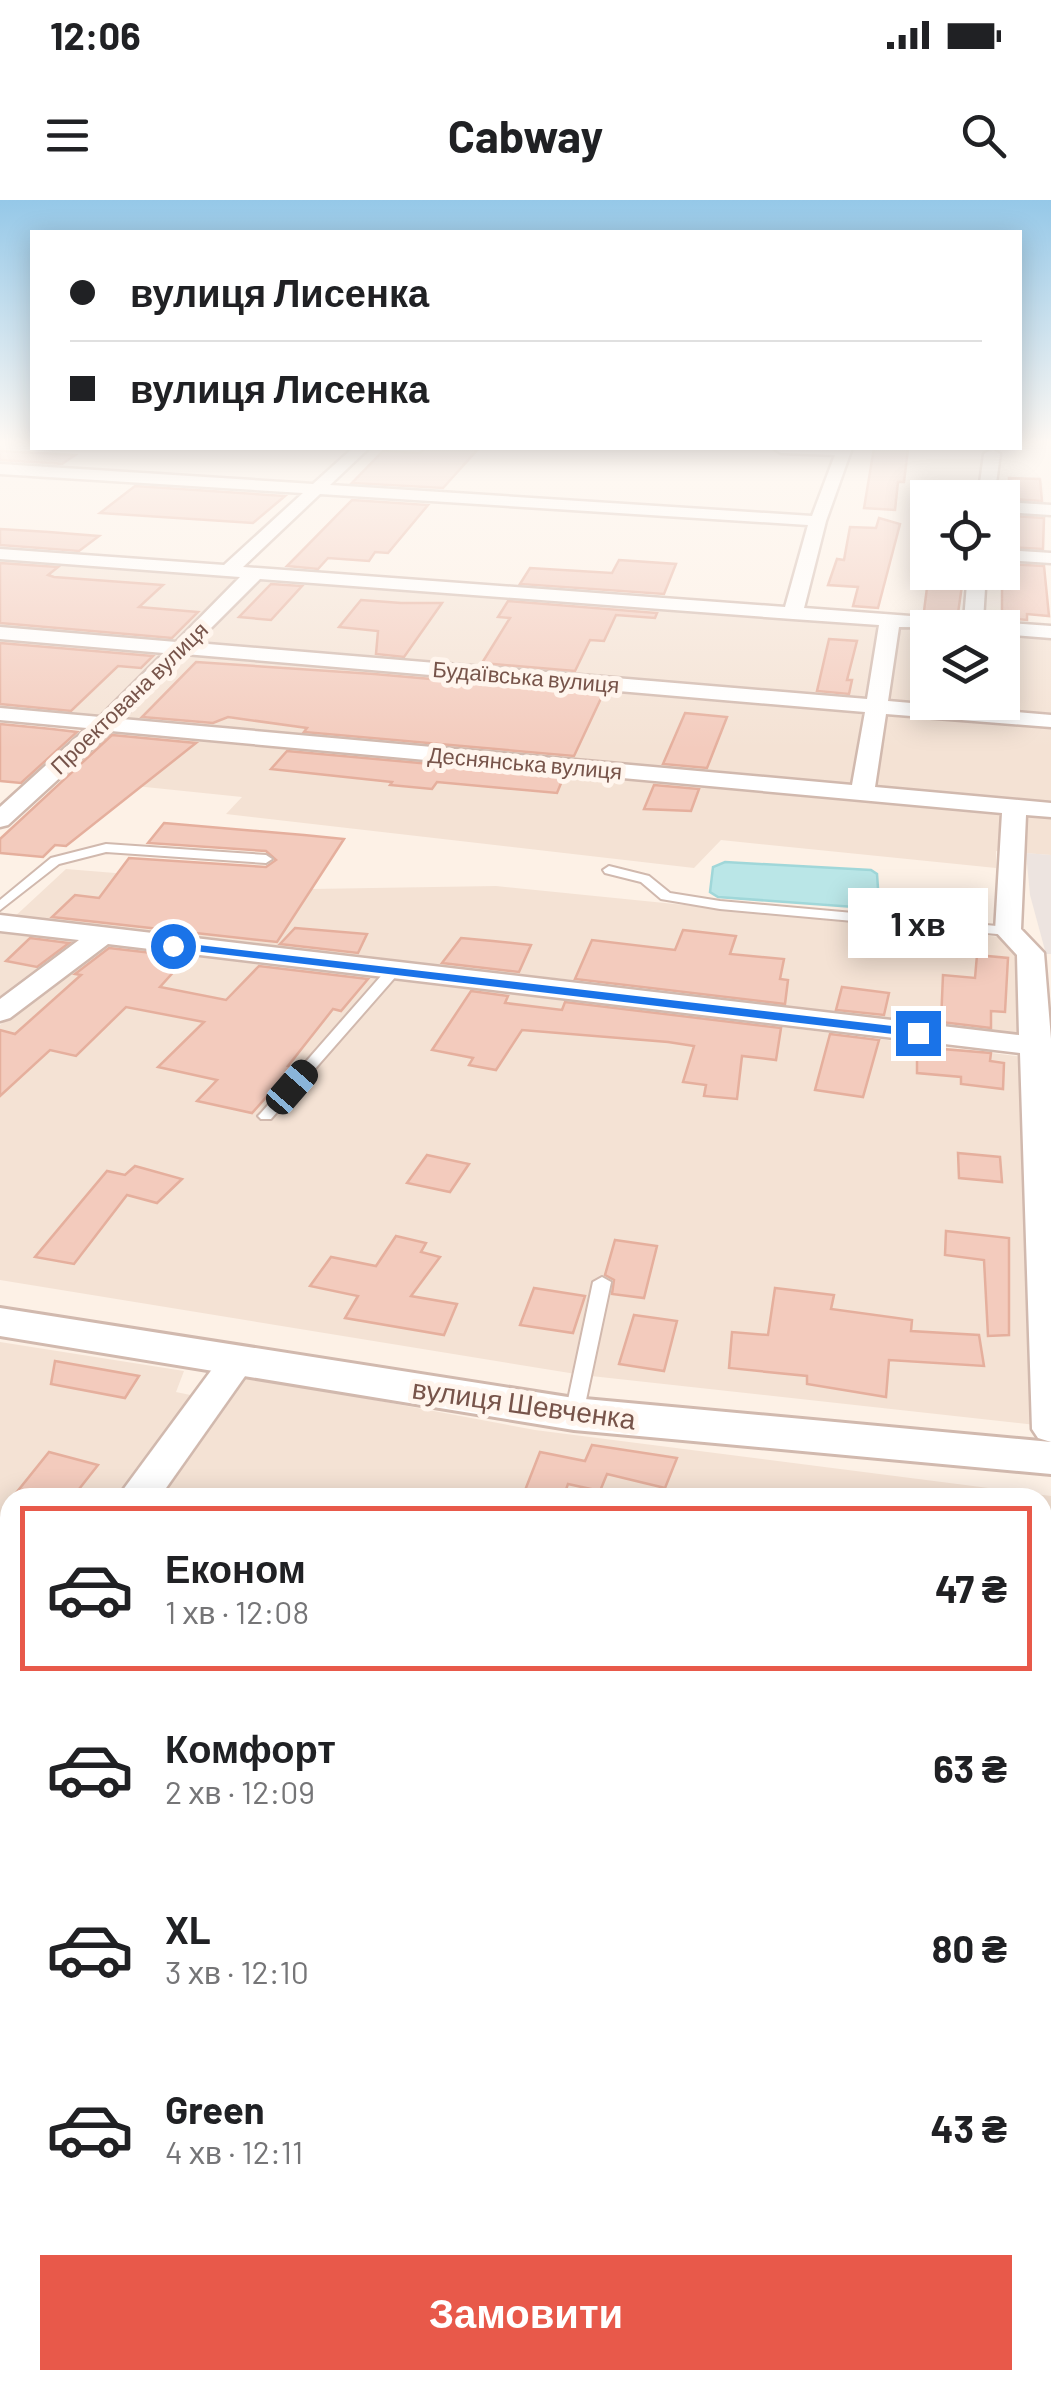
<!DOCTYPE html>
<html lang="uk">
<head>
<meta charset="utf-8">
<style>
  body { margin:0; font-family:Barlow,sans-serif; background:#f6f6f6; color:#202124; height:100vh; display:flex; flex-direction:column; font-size:38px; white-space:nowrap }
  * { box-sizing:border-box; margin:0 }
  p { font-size:32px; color:#757577 }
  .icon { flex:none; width:55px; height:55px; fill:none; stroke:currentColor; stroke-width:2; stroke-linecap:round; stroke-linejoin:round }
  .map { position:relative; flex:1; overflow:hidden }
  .panel { position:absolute; left:0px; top:1288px; width:1052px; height:902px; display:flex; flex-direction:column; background:#fff; border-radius:30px 30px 0 0; box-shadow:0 5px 25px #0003 }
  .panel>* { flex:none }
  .hud { position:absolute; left:30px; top:30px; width:992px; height:220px; border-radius:0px; box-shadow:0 5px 25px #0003; display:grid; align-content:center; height:220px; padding:0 40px; background:#fff }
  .tools { position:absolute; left:910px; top:280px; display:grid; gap:20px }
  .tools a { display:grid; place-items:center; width:110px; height:110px; border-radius:0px; background:#fff; box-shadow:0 5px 25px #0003; font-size:50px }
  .end { position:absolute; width:45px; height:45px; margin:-22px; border:12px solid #1a73e8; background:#fff; box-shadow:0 0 0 5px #fff }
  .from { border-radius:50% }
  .bubble { position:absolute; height:70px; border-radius:0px; background:#fff; box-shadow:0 5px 25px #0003; font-size:32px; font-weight:700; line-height:70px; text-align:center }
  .car { position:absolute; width:30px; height:60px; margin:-30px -15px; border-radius:12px; box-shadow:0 0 8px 2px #0007; background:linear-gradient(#222 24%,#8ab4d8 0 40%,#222 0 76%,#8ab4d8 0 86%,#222 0) }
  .hud b { display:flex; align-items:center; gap:35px; height:95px; font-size:38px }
  .hud b+b { border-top:2px solid #e0e0e0 }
  .hud i { width:25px; height:25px; background:#202124 }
  ul { padding:18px 0 0; list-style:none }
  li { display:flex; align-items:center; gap:30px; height:165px; margin:0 20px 15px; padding:0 20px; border:5px solid transparent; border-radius:0px }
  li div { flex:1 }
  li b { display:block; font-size:38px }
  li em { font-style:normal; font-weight:700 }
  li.selected { border-color:#e8594a }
  li>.icon { width:90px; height:90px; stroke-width:1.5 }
  .primary-button { display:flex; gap:20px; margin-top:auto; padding:20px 40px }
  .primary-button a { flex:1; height:115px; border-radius:0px; background:#e8594a; color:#fff; font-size:40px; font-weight:700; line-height:115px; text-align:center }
  .status { display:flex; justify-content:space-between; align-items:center; height:70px; padding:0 50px; background:#fff; direction:ltr }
  .status svg { height:28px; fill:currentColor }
  header { display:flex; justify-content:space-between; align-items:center; height:130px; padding:0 40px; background:#fff; font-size:45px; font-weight:700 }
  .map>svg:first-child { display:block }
  .residential { fill:#f4e2d4 }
  .industrial { fill:#ede4e0 }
  .water { fill:#bae6e7; stroke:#a0d7d9; stroke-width:2.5 }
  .building { fill:#f3cbbd; stroke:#e5af9d; stroke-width:2.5 }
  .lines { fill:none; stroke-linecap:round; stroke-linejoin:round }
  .service-casing { stroke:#d1b9ae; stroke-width:4 }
  .minor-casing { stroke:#d1b9ae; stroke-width:5 }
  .tertiary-casing { stroke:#d1b9ae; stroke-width:6 }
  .service { fill:#fff; fill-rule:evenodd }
  .minor { fill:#fff; fill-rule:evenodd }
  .tertiary { fill:#fff; fill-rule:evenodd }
  .route { fill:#1a73e8 }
  .labels { text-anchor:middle; stroke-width:10; stroke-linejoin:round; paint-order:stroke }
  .far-street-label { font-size:22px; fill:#77544a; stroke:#fff5ed }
  .street-label { font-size:28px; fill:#77544a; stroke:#fff5ed }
</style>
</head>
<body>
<div class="status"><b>12:06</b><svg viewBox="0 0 49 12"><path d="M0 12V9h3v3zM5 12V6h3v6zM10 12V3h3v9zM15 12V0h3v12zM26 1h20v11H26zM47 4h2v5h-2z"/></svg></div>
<header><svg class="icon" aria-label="menu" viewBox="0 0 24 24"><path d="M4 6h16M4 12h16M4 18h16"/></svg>Cabway<svg class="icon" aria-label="search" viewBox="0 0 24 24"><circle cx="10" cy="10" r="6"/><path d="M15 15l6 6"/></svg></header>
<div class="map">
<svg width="1051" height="2189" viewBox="0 0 1051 2189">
  <rect width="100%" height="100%" fill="#fdf1e6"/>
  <g class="residential">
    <path d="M0 358 946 427 928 428V502H1002L1003 432 1051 435V655L996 651V668L721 640 694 668 226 614 242 597 58 578 113 521 0 510Z"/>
    <path d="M66 669 311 689 496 686 1000 737 1022 756 1025 838 615 784 221 745 11 720Z"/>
    <path d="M0 730 71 739 74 744 0 803Z"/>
    <path d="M110 744 1024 857 1036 1225 582 1175 0 1080V825L96 748Z"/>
    <path d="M0 1142 184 1171 176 1192 200 1197 121 1297 10 1298V1440L0 1452Z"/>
    <path d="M246 1176 535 1230 1051 1296V2145L1042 2141V1298H157Z"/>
    <path d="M10 1499V1725L0 1721V1513Z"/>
    <path d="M0 1800 10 1804V2180H935L957 2189H0Z"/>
  </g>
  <path class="industrial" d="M1026 653 1051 655V754H1046L1030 695Z"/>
  <path class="water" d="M725 662 871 670 877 674 879 703 868 708 718 697 710 692 713 667Z"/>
  <g class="building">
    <path d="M425 248H479L443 288 352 283 383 251 420 253Z"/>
    <path d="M874 248 908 249 904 282H898L895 310 864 308Z"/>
    <path d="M0 251 75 255 62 264 0 260Z"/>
    <path d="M1009 278 1040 279 1042 301 1010 299Z"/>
    <path d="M135 286 285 296 253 323 100 313Z"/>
    <path d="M352 300 428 305 388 353 375 352 369 361 328 358 318 369 287 366Z"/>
    <path d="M1011 316 1044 318 1043 349 1008 347Z"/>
    <path d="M879 318 900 324 878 408 853 406 858 387 828 385 837 359 844 360 850 327 876 328Z"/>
    <path d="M0 329 49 332 99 336 79 351 0 345Z"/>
    <path d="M619 360 676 364 664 394 520 384 530 368 612 373Z"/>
    <path d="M0 363 58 367 48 375 54 377 163 385 139 407 198 412 172 438 0 423Z"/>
    <path d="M1009 364 1044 366 1049 416 1027 414V420L1002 418V372H1009Z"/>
    <path d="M929 372H964L958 413 924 411Z"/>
    <path d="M271 384 302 386 271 420 239 417Z"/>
    <path d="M361 400 401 403H442L404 457 376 454 378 431 339 427Z"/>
    <path d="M508 401 657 413 655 418 616 415 604 441 590 440 575 471 482 463 510 418 498 417Z"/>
    <path d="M829 439 857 441 847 480H852L849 494 817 491Z"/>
    <path d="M0 443 153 456 141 468 118 466 71 511 0 504Z"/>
    <path d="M196 462 374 474 603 494 574 556 304 532 307 528 228 517 213 523 142 517Z"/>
    <path d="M685 513 727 517 707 568 663 564Z"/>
    <path d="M0 524 52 529 77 532 21 583 0 581Z"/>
    <path d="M112 535 196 543 66 646 55 645 43 657 0 653V639Z"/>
    <path d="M287 551 564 576 557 593 437 582 432 589 390 585 392 582 271 569Z"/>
    <path d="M654 585 699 589 691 611 644 609Z"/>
    <path d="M164 623 304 635 344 639 277 742 52 717 75 695 99 698 129 658 266 667 276 660 266 651 148 643Z"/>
    <path d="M295 728 367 734 358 753 280 744Z"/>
    <path d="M683 730 736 736 730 754 784 759 780 779 788 780 785 804 575 779 592 740 675 750Z"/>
    <path d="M30 738 69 743 37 767 6 761Z"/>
    <path d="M461 738 493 741 531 745 519 772 442 763Z"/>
    <path d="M109 748 187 757 160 787 226 800 259 766 368 779 341 811 333 809 288 866 293 867 252 913 197 901 217 880 158 867 204 822 126 807 76 856 50 850 0 896V830L15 834 81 775 75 774Z"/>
    <path d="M977 755 1008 758 1005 812 991 811V828L941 822 943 775 975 778Z"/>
    <path d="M842 787 889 793 884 815 836 810Z"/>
    <path d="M471 791 508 796 505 803 562 810 565 802 781 828 776 860 742 856 737 899 704 896 706 885 683 882 694 846 668 842 522 830 496 870 469 865 473 858 432 850Z"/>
    <path d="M830 834 879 840 863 897 815 890Z"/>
    <path d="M917 847 991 853 990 861 1004 863 1003 889 961 884V877L917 873Z"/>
    <path d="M958 953 1000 957 1002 982 959 978Z"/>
    <path d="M427 955 469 964 450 992 407 983Z"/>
    <path d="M135 966 182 979 157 1003 127 995 74 1064 35 1057 107 971 125 975Z"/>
    <path d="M946 1031 1009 1038V1135L988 1136 984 1060 945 1055Z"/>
    <path d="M396 1036 426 1043 421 1052 440 1057 411 1096 457 1104 444 1135 345 1118 358 1096 310 1086 331 1057 376 1066Z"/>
    <path d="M615 1040 657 1046 644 1098 612 1094 614 1080 605 1075Z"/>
    <path d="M534 1088 585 1096 573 1133 520 1125Z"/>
    <path d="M775 1088 834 1095 831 1109 912 1120 911 1131 979 1135 984 1166 889 1160 886 1197 807 1184V1176L729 1168 732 1132 768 1135Z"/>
    <path d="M634 1115 677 1121 664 1171 619 1164Z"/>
    <path d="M55 1161 139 1176 125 1198 51 1184Z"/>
    <path d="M592 1245 677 1258 665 1288 607 1274 600 1291 568 1284 563 1298H522L540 1252 585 1261Z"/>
    <path d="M49 1252 98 1265 72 1298H12Z"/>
  </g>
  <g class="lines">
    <g class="service-casing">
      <g id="service">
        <path d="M106 644 266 655 272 659 266 663 106 652 59 664 0 710V700L51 658Z"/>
        <path d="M609 666 649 676 670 693 720 701 1008 727 1015 731 1008 735 720 709 661 699 641 682 605 673 603 670Z"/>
        <path d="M393 767 400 771 398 774 271 919H261L258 916 261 913 388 768Z"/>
        <path d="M602 1077 611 1082 583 1214 581 1219H567L565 1214 593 1082Z"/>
        <path d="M0 1368 10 1371V1387L0 1384Z"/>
      </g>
    </g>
    <g class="minor-casing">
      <g id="minor">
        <path d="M353 248H369L330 285 812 316 835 255 781 253 773 248H852L826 321 804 408 964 420 968 372H986L983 421 1051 426V438L1002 434V428L899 427 888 501 1051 515V527L886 514 875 587 1051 603V617L1026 615 1021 729 1044 753 1051 839V1242L1038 1238 1032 1229 1020 853 108 744 10 818 0 821V799L79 740 0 731V715L1019 835 1017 755 995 731 1002 613 111 531 8 625 0 627V607L87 528 0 520V508L100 517 164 453 0 439V427L176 442 240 377 0 359V349L224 365 303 293 0 274V264L313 284ZM320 294 808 325 785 407 243 367ZM260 379 793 419 879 425 867 499 196 443ZM185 454 865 512 852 585 122 519Z"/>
        <path d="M992 249 1000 254 994 298H978L984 254Z"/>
        <path d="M1002 302 1051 305V315L1002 312Z"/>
        <path d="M1002 350 1051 353V363L1002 360Z"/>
        <path d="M237 1150 250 1153 255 1162 159 1298H117L224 1153Z"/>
        <path d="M10 1453V1498L0 1501V1456Z"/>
        <path d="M0 1756 10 1759V1806L0 1803Z"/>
        <path d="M149 2180H211L207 2189H146Z"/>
        <path d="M962 2180H1042L1045 2189H966Z"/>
      </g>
    </g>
    <g class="tertiary-casing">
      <path id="tertiary" d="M0 1108 574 1198 1051 1242V1274L574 1230 0 1136Z"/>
    </g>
    <use href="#service" class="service"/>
    <use href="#minor" class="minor"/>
    <use href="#tertiary" class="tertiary"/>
  </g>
  <linearGradient id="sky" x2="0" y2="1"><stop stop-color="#95c8e8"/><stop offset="0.44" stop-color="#fef9f4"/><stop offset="1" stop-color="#fef9f4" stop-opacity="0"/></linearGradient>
  <rect width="1051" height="549" fill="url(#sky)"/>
  <path class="route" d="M173 742 918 829 924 833 918 837 169 748V743Z"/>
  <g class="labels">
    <g class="far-street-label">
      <text transform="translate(526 477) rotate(5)" y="8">Будаївська вулиця</text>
      <text transform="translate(129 498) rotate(-44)" y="8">Проектована вулиця</text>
      <text transform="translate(525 563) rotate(5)" y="8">Деснянська вулиця</text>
    </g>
    <g class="street-label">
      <text transform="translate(524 1204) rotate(8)" y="10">вулиця Шевченка</text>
    </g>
  </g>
</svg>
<div class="tools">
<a><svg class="icon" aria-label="locate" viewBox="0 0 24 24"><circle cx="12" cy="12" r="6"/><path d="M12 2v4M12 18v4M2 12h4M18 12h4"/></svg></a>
<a><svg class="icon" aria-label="layers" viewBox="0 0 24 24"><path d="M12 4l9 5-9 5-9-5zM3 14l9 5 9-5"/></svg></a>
</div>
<i class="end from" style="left:173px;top:746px"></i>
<i class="end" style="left:918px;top:833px"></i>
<div class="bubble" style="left:848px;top:688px;width:140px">1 хв</div>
<i class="car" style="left:292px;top:887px;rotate:41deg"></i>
<div class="hud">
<b><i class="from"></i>вулиця Лисенка</b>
<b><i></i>вулиця Лисенка</b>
</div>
<section class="panel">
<ul>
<li class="selected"><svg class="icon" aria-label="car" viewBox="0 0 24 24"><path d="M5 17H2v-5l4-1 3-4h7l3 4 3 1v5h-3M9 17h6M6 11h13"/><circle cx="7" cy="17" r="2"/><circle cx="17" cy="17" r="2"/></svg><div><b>Економ</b><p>1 хв · 12:08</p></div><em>47 ₴</em></li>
<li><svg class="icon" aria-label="car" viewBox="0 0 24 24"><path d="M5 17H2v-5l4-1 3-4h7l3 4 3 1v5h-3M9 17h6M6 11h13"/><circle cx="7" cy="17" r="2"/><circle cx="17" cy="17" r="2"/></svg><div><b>Комфорт</b><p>2 хв · 12:09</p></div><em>63 ₴</em></li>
<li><svg class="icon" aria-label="car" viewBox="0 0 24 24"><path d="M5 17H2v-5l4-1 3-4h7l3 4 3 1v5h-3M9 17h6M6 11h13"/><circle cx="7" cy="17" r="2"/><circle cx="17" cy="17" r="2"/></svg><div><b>XL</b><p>3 хв · 12:10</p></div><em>80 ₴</em></li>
<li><svg class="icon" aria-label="car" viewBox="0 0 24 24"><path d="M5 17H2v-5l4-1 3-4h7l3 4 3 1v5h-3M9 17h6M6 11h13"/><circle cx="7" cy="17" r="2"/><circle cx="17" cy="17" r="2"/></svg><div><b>Green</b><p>4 хв · 12:11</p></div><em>43 ₴</em></li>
</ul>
<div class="primary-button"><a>Замовити</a></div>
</section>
</div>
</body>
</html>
